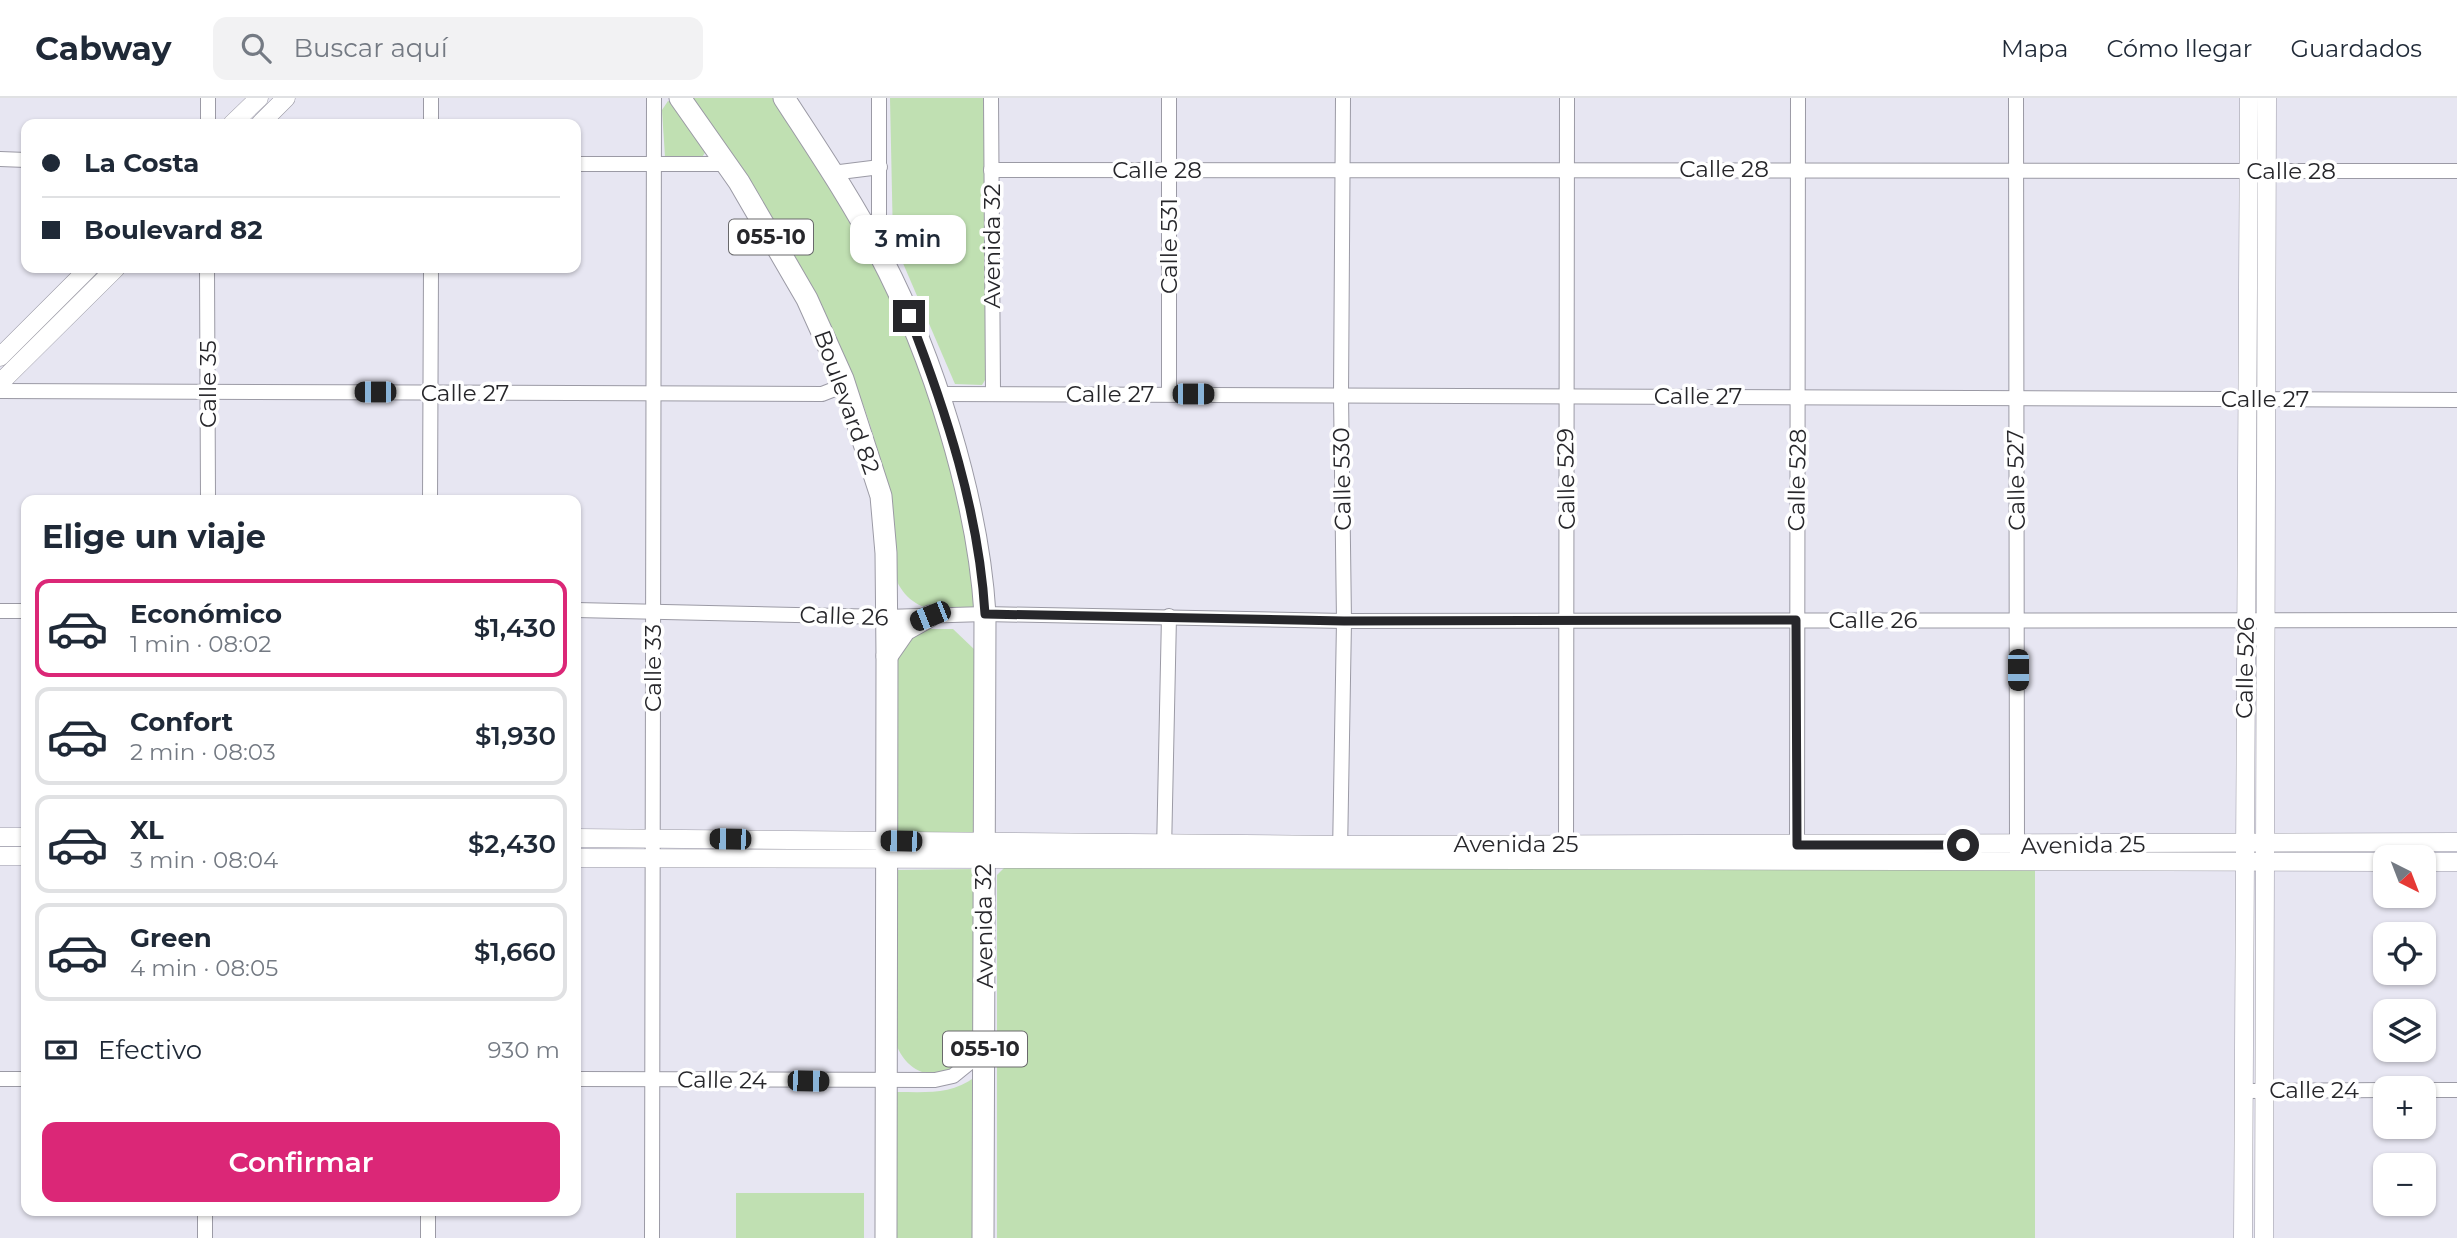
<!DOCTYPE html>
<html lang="es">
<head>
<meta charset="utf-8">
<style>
  body { margin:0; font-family:Montserrat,sans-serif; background:#f2f2f3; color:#1f2937; height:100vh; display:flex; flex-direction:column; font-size:26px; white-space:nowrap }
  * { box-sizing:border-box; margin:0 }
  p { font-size:23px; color:#747a83 }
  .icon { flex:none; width:38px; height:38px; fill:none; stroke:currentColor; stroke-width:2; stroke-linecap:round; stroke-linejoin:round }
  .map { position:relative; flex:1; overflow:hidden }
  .sheet { position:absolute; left:21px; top:397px; width:560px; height:721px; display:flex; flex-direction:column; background:#fff; border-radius:14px; box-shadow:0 2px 5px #0004 }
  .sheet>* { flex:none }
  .banner { position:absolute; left:21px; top:21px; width:560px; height:154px; border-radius:14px; box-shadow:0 2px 5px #0004; display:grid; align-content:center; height:154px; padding:0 21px; background:#fff }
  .needle { width:46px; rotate:138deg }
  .controls { position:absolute; left:2373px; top:747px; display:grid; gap:14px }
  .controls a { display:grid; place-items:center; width:63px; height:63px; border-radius:14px; background:#fff; box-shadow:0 2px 5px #0004; font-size:35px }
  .end { position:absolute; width:32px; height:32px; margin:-16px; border:9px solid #27272b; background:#fff; box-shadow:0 0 0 4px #fff }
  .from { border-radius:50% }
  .bubble { position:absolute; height:49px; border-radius:14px; background:#fff; box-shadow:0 2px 5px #0004; font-size:23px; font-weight:600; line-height:49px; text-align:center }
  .car { position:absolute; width:21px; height:42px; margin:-21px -10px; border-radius:9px; box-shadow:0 0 5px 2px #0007; background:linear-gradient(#222 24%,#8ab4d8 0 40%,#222 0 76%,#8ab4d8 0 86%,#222 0) }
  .banner b { display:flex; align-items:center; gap:24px; height:66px; font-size:26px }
  .banner b+b { border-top:2px solid #e0e1e3 }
  .banner i { width:18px; height:18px; background:#1f2937 }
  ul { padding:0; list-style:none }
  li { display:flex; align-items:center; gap:21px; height:98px; margin:0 14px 10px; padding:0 7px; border:4px solid #e0e1e3; border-radius:14px }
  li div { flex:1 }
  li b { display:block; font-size:26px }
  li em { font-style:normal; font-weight:600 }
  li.on { border-color:#db2777 }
  li>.icon { width:63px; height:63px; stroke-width:1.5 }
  h2 { padding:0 21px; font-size:32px; line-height:84px }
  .pay { display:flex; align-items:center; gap:18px; height:77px; padding:0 21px; font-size:26px }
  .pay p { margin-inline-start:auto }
  .action { display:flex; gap:14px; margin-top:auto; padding:14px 21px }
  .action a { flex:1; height:80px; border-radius:14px; background:#db2777; color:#fff; font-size:28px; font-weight:600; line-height:80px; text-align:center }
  header { display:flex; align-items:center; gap:42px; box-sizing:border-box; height:98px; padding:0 35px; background:#fff; border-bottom:2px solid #e0e1e3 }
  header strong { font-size:33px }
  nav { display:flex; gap:38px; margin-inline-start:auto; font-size:24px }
  .search { width:490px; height:63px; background:#f2f2f3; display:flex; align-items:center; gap:18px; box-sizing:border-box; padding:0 24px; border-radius:14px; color:#747a83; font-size:26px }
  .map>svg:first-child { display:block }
  .green { fill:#c0e0b2 }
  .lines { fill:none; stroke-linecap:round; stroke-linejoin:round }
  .minor-casing { stroke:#9b9aa5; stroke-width:16 }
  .major-casing { stroke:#9b9aa5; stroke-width:19 }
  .highway-casing { stroke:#9b9aa5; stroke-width:23 }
  .minor { stroke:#fff; stroke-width:14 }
  .major { stroke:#fff; stroke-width:18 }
  .highway { stroke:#fff; stroke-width:21 }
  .route { stroke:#27272b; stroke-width:9 }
  .labels { text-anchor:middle; stroke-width:7; stroke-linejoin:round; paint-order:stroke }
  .shield { fill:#fff; stroke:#68686b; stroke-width:2 }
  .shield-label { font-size:21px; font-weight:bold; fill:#27272b }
  .street-label { font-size:23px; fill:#27272b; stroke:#fff }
</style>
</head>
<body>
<header>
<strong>Cabway</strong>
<div class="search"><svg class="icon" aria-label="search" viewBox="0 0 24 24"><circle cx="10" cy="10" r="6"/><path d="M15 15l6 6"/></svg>Buscar aquí</div>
<nav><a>Mapa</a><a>Cómo llegar</a><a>Guardados</a></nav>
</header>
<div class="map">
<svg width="2457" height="1140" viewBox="0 0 2457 1140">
  <rect width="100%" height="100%" fill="#e7e6f2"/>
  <g class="green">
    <path d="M691 0H780L843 105 904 223 956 381 980 511C949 512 919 519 900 489 893 479 897 460 895 448 889 401 880 353 864 309 822 197 754 100 691 0Z"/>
    <path d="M890 0H985L990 274 982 287 955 286 893 142Z"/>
    <path d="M668 3 677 6 706 53 701 61 665 59 662 12Z"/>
    <path d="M929 531H953L976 553 979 737 895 736V568C901 547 909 539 929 531Z"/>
    <path d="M1005 769 2035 772V1140H997V777Z"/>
    <path d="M979 771 978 942C960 987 908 989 894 940V772Z"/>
    <path d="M975 979 978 1140H894L896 994C926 994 951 997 975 979Z"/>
    <rect x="736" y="1095" width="128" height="45"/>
  </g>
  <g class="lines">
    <g class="minor-casing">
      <g id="minor">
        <path d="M879 0V150"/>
        <path d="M991 0 993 295"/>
        <path d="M1169 0V296"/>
        <path d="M2016 0 2017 755"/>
        <path d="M208 26V0"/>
        <path d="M431 26V0"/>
        <path d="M0 61 26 62"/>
        <path d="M576 66H726"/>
        <path d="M991 72 2457 73"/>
        <path d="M832 75 880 69"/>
        <path d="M207 170 208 402"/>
        <path d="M0 293 822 296 845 287"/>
        <path d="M939 296 2457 302"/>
        <path d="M430 402 431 170"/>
        <path d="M576 512 886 519 985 516 1344 523 2457 522"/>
        <path d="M0 513H26"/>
        <path d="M1164 754 1169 518"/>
        <path d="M1566 755 1567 0"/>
        <path d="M1797 755 1798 0"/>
        <path d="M1340 756 1344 523 1341 297 1343 0"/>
        <path d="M0 981H26"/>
        <path d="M576 981 935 982 953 978 985 952"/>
        <path d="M2424 992H2457"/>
        <path d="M2244 993 2385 992"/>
        <path d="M205 1140V1113"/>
        <path d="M428 1140V1113"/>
        <path d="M652 1140 654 0"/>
      </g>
    </g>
    <g class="major-casing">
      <g id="major">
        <path d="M232 26 259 0"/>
        <path d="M260 26 286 0"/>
        <path d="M0 259 89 170"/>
        <path d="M0 285 116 170"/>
        <path d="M0 739H26"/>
        <path d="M576 740 1341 747 2457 744"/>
        <path d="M0 758H26"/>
        <path d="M576 760 2385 764"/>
        <path d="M2424 764H2457"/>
        <path d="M2243 1140 2249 0"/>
        <path d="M2264 1140 2267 0"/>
      </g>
    </g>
    <g class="highway-casing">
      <g id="highway">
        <path d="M680 0 739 84 807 201 843 281 881 398 886 455 887 558 886 1140"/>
        <path d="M784 0C817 51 851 101 879 155 933 257 978 401 985 516L983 1140"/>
        <path d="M887 558 905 532 930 518"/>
      </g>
    </g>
    <use href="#minor" class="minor"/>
    <use href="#major" class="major"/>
    <use href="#highway" class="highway"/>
  </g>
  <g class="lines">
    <path class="route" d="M909 218C946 313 979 414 985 516L1344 523 1796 522 1797 747H1963"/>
  </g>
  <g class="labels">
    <g class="shield">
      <rect x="729" y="121.5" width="84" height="35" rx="5"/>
      <rect x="943" y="933.5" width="84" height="35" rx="5"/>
    </g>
    <g class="shield-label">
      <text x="771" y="146">055-10</text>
      <text x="985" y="958">055-10</text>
    </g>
    <g class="street-label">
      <text x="1724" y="79">Calle 28</text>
      <text x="1157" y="80">Calle 28</text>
      <text x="2291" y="81">Calle 28</text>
      <text transform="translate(992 148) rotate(-90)" y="8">Avenida 32</text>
      <text transform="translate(1169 148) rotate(-90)" y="8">Calle 531</text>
      <text transform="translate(208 286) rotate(-90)" y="8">Calle 35</text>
      <text x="465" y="303">Calle 27</text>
      <text x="1110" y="304">Calle 27</text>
      <text x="1698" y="306">Calle 27</text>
      <text x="2265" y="309">Calle 27</text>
      <text transform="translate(847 304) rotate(70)" y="8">Boulevard 82</text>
      <text transform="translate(1342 381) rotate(-91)" y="8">Calle 530</text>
      <text transform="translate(1566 381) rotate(-91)" y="8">Calle 529</text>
      <text transform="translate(1797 382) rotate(-89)" y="8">Calle 528</text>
      <text transform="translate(2016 382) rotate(-91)" y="8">Calle 527</text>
      <text transform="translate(844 518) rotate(2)" y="8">Calle 26</text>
      <text x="1873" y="530">Calle 26</text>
      <text transform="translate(653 570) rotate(-90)" y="8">Calle 33</text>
      <text transform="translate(2245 570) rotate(-89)" y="8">Calle 526</text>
      <text x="1516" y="754">Avenida 25</text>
      <text transform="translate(2083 747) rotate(-1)" y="8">Avenida 25</text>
      <text transform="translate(984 828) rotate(-91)" y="8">Avenida 32</text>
      <text transform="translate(722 982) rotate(1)" y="8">Calle 24</text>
      <text x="2314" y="1000">Calle 24</text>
    </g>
  </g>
</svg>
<div class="controls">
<a><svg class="needle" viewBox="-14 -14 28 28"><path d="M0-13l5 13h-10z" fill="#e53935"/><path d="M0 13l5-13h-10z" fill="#747a83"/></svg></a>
<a><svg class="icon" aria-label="locate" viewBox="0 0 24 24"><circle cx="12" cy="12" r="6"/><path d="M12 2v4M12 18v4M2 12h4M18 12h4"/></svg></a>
<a><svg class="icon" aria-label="layers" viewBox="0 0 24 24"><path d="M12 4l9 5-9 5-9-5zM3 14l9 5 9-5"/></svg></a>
<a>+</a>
<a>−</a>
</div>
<i class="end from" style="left:1963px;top:747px"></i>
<i class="end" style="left:909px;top:218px"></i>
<div class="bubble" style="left:850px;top:117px;width:116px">3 min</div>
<i class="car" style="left:375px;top:294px;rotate:270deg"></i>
<i class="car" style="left:1193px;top:296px;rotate:90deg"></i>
<i class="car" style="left:930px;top:518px;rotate:248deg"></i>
<i class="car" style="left:2018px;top:572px;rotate:180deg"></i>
<i class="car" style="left:730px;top:741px;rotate:271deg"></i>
<i class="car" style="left:901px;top:743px;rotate:271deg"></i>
<i class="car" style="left:808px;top:983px;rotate:91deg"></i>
<div class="banner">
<b><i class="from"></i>La Costa</b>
<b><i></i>Boulevard 82</b>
</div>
<section class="sheet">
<h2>Elige un viaje</h2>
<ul>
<li class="on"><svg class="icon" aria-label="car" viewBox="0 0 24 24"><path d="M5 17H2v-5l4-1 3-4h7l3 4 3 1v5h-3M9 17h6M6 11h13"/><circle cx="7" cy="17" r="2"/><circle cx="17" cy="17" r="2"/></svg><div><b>Económico</b><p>1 min · 08:02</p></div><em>$1,430</em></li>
<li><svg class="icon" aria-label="car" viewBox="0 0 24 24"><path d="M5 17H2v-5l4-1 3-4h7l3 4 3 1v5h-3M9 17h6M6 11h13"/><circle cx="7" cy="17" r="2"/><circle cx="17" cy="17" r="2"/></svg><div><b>Confort</b><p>2 min · 08:03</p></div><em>$1,930</em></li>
<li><svg class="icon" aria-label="car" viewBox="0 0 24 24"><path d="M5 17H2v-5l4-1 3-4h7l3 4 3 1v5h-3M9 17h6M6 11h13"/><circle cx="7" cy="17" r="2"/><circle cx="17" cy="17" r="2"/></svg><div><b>XL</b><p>3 min · 08:04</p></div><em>$2,430</em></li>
<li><svg class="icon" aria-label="car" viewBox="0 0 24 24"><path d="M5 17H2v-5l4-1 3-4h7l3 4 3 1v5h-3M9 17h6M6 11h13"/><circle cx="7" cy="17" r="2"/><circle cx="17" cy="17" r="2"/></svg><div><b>Green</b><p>4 min · 08:05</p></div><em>$1,660</em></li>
</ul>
<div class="pay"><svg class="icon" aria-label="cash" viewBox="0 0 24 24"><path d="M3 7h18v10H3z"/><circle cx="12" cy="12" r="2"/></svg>Efectivo<p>930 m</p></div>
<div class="action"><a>Confirmar</a></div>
</section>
</div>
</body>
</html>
